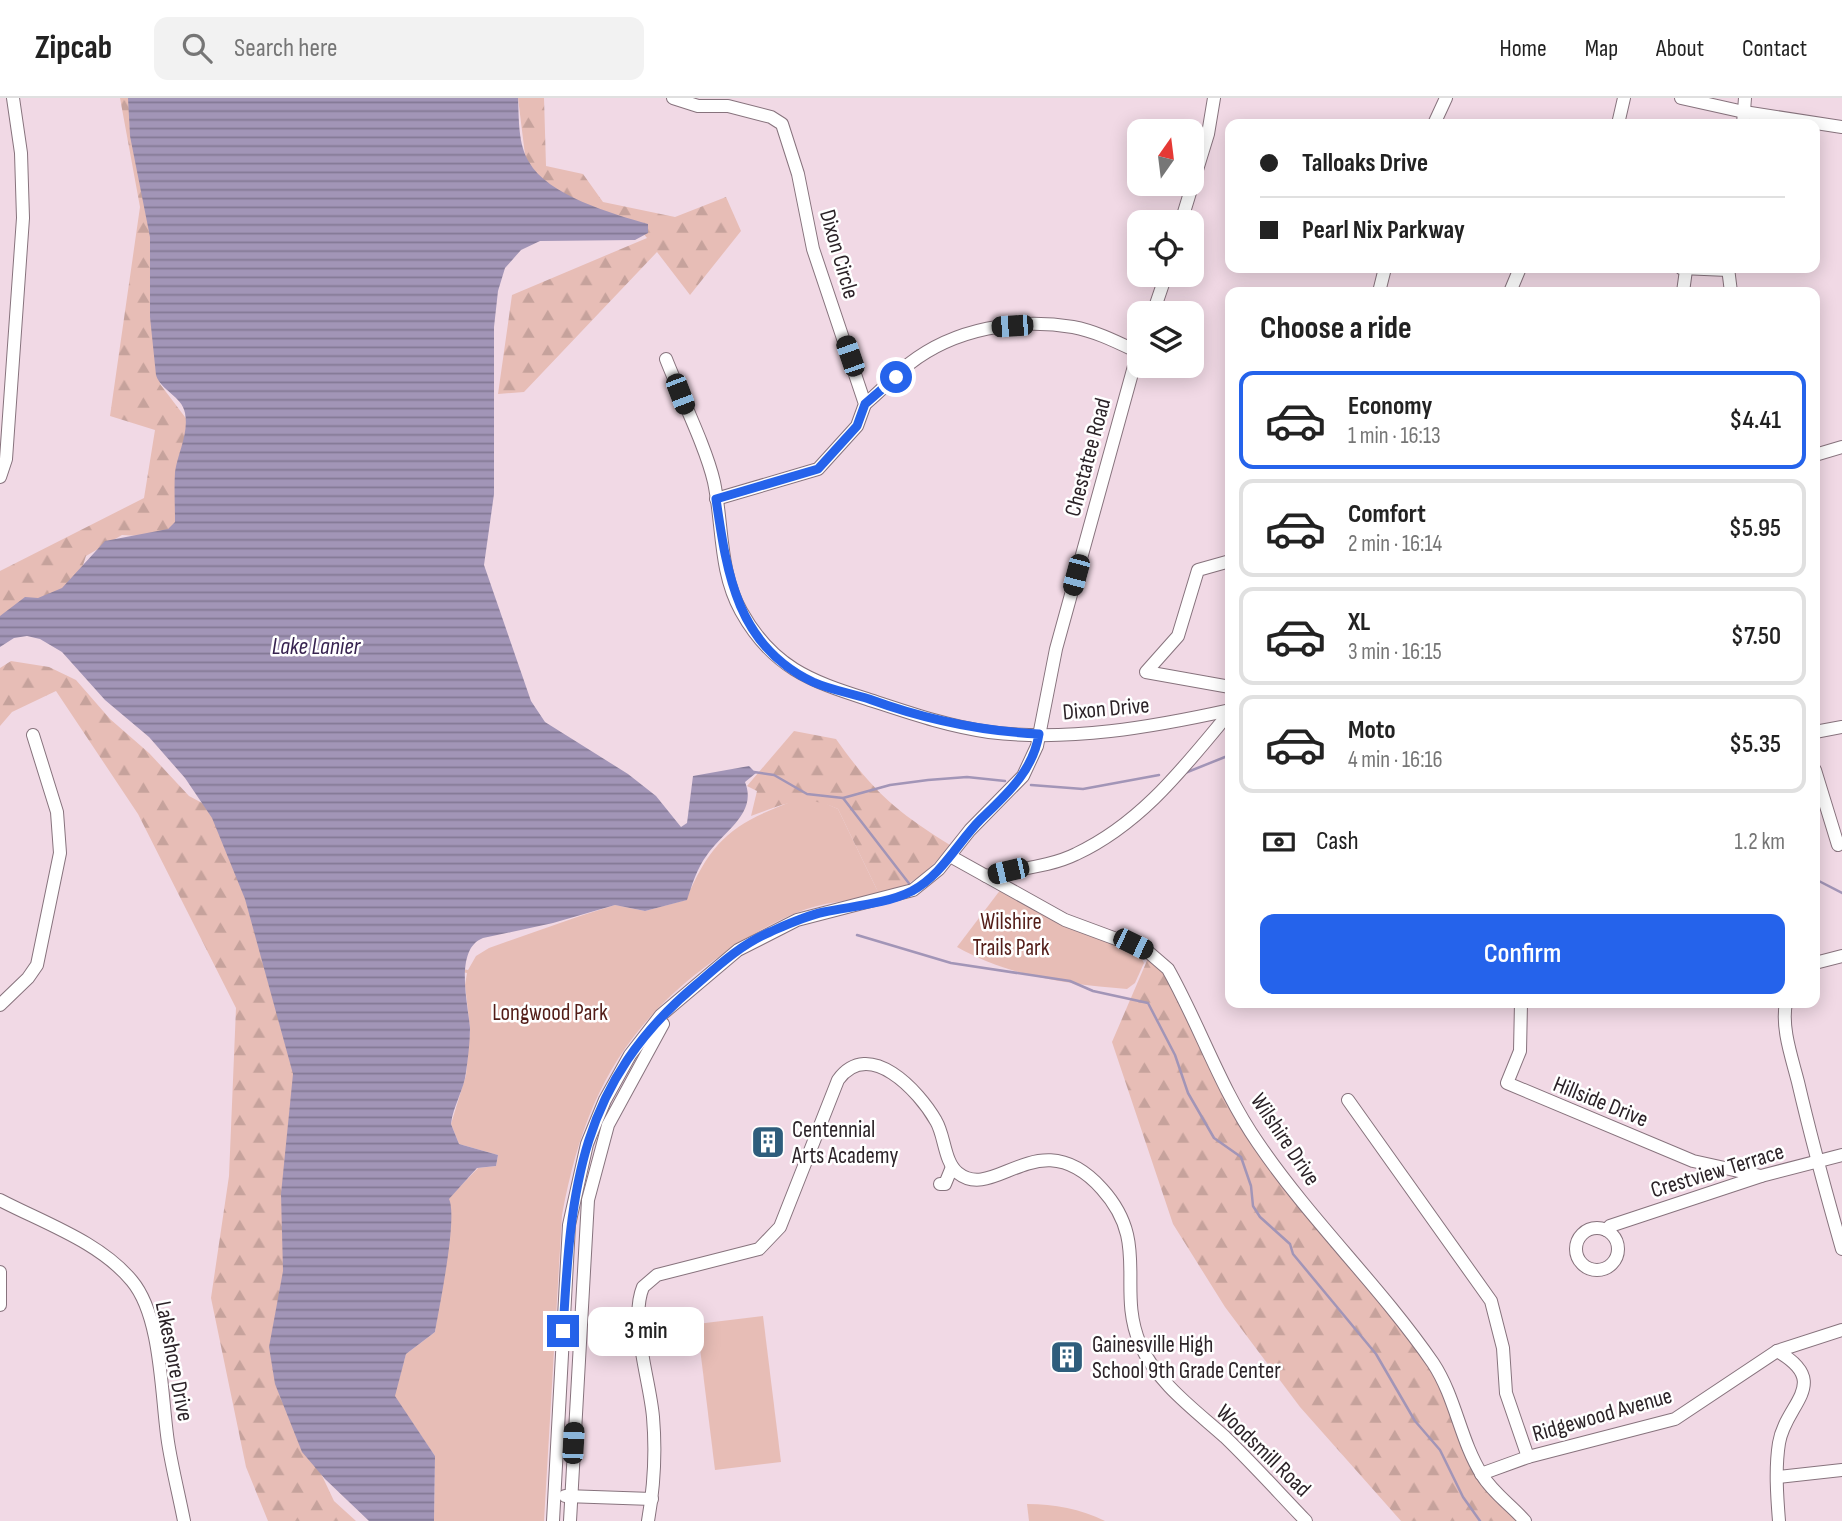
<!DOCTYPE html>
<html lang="en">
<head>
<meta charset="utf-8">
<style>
  body { margin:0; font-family:"Sofia Sans Condensed",sans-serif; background:#f2f2f2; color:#222; height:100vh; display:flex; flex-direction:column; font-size:26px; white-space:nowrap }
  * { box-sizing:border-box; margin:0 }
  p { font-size:23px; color:#767676 }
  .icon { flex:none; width:38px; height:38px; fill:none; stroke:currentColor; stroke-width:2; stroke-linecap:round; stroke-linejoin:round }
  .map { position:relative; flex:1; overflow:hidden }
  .panel { position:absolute; left:1225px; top:189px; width:595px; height:721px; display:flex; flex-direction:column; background:#fff; border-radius:14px; box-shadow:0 4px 18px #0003 }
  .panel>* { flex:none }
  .guide { position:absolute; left:1225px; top:21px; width:595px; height:154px; border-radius:14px; box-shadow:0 4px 18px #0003; display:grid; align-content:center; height:154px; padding:0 35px; background:#fff }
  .needle { width:46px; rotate:14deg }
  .buttons { position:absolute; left:1127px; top:21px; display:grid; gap:14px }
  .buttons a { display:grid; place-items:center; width:77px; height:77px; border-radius:14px; background:#fff; box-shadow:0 4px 18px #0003; font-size:35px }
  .end { position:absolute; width:32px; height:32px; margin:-16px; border:9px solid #2563eb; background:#fff; box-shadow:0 0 0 4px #fff }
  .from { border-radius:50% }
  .bubble { position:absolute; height:49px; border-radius:14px; background:#fff; box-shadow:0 4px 18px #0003; font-size:23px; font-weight:600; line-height:49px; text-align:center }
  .car { position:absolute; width:21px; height:42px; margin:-21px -10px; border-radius:9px; box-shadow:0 0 5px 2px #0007; background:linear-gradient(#222 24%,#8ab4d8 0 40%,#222 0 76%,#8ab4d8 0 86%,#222 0) }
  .guide b { display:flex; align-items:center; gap:24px; height:66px; font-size:26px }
  .guide b+b { border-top:2px solid #e0e0e0 }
  .guide i { width:18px; height:18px; background:#222 }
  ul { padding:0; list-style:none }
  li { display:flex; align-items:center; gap:21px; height:98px; margin:0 14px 10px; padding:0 21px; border:4px solid #e0e0e0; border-radius:14px }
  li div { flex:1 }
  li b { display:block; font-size:26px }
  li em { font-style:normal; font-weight:600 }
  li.current { border-color:#2563eb }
  li>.icon { width:63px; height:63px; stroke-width:1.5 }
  h2 { padding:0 35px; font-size:32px; line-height:84px }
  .pay { display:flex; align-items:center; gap:18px; height:77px; padding:0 35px; font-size:26px }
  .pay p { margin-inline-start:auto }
  .cta { display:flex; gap:14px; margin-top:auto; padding:14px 35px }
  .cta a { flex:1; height:80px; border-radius:14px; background:#2563eb; color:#fff; font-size:28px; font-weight:600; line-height:80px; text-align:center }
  header { display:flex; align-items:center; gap:42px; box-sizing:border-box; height:98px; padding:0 35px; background:#fff; border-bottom:2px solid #e0e0e0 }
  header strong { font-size:33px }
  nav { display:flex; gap:38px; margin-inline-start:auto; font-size:24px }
  .search { width:490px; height:63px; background:#f2f2f2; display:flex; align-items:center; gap:18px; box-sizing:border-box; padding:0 24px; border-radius:14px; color:#767676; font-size:26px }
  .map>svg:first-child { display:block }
  .green { fill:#e7bdb6 }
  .forest { fill:url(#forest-firs) }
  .water { fill:url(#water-rules) }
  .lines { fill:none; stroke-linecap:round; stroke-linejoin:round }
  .stream { stroke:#a295b7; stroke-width:2.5 }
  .minor-casing { stroke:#87737d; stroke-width:14 }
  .minor { stroke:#fff; stroke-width:12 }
  .route { stroke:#2563eb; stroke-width:9 }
  .labels { text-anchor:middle; stroke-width:5; stroke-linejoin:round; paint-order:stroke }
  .street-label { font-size:23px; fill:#2c2328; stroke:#fff }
  .park-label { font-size:23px; fill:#531d18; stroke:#fff }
  .poi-label { font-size:23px; fill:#2c2328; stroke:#fff; text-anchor:start }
  .water-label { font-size:24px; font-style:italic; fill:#372350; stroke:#fff }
</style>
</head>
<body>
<header>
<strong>Zipcab</strong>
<div class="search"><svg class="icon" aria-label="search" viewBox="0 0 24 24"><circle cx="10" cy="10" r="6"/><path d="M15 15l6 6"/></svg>Search here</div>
<nav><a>Home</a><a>Map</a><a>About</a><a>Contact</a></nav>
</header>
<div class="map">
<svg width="1842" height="1423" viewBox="0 0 1842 1423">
  <defs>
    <pattern id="forest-firs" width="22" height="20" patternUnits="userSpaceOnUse" patternTransform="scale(1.75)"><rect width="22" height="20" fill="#e7bdb6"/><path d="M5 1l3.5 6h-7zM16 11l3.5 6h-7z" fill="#c6a29c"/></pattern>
    <pattern id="water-rules" width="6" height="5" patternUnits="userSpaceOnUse" patternTransform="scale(1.75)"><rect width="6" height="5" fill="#a295b7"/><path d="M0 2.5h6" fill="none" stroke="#847995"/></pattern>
  </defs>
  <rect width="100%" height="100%" fill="#f1d9e5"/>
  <g class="green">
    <path d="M796 702H818L838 711 880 798C852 802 822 804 796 815 766 827 740 844 713 863 620 931 583 1005 562 1117L544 1423H434L435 1358 394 1298 406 1256 435 1234 449 1135 448 1101 478 1070 496 1068 498 1057 459 1046 451 1026 466 977 470 931 465 887 467 875 441 870 442 867 468 872 476 858 489 850 580 818 615 807 645 813 686 802C712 740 734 725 796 702Z"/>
    <path d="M1001 791 1138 854 1144 865 1135 885 1127 891C1070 887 1008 878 957 849Z"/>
    <path d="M763 1218 781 1364 715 1372 697 1226Z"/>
    <path d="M1027 1406C1055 1406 1080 1411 1105 1423H1029Z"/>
  </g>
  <g class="forest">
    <path d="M120 0H147L160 286 188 323 180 440 122 437 86 458 71 504 0 523V473L144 400 155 332 110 318 140 109Z"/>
    <path d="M518 0H544L546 68 583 76 603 104 675 119 726 99 741 133 690 197 657 154 524 294 498 296 512 197 647 140 635 125 545 92 526 65Z"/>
    <path d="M11 563 49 569 76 582 110 621 149 655 189 698 232 721 291 912 301 1022 292 1314 334 1403 356 1423H268L246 1369 211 1200 229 1078 236 910 138 716 56 593 12 614 0 628V570Z"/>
    <path d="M794 633 836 641C873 693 895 713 950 747 930 773 911 788 880 798L838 711C803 695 785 706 751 718L757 693 747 688Z"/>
    <path d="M1152 851 1238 1010 1307 1110 1422 1245 1480 1370 1522 1423H1401L1300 1309 1225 1209 1173 1126 1112 944Z"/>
  </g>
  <path class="water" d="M128 0H518C519 21 518 46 529 64 547 97 613 116 648 126V135L635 142 540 143 521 152 505 170 498 193 494 229V396L484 467 531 603 545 624 628 676 656 698 681 729 687 725 693 678 749 668 756 675 745 684C758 716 722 734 707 757 697 770 692 787 687 802L645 813 615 807 553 825 483 840C454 851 468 906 470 930 470 944 468 960 466 974 464 992 453 1008 451 1026L459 1046 498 1057 496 1068 477 1070 449 1101C458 1119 439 1210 435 1234L406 1256 395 1298 435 1358 434 1423H369L325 1381 302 1354 275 1286 269 1249 283 1173 281 1096 293 976 245 801 212 720 185 680 149 639 105 602 62 554 40 541 27 538 14 540 0 549V518L25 499 38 500 62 490 105 443 168 431 175 424C175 408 174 391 175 374 178 354 189 336 185 315 182 298 161 293 156 277L150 219V139L130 38Z"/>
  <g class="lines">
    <g class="stream">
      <path d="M754 674 774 677 807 696 843 700 890 687 928 682 967 679 1005 683"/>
      <path d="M1185 675 1230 657"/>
      <path d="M1031 687 1083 691 1159 677"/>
      <path d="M843 700 911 788"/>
      <path d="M1815 781 1842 795"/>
      <path d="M857 837 951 865 1070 883 1093 893 1148 905 1175 957 1188 995 1214 1040 1241 1059 1251 1088 1253 1108 1260 1119 1290 1146 1293 1156 1376 1256 1415 1323 1440 1352 1463 1399 1480 1423"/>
    </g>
    <g class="minor-casing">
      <g id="minor">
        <path d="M673 0 698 8H728L771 19 782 26 798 76 813 151 865 306 857 328 818 371 716 401"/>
        <path d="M1681 0 1744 14 1842 29"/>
        <path d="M1434 26 1446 0"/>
        <path d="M1618 26 1624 0"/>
        <path d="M1743 26 1745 0"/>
        <path d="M1181 124 1208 36 1214 0"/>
        <path d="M1681 170 1728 172"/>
        <path d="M1728 170 1731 194"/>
        <path d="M1379 194 1385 170"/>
        <path d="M1510 194 1520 170"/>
        <path d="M1683 194 1686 172"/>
        <path d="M1153 215 1166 177"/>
        <path d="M666 261C680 297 706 349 714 384 723 427 719 474 741 513 772 569 810 583 867 601 907 614 946 628 989 634 1068 644 1153 629 1230 612"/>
        <path d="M865 306C881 293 894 278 909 266 955 230 1017 220 1073 229 1095 233 1117 244 1138 254"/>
        <path d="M1815 357 1842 349"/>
        <path d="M0 379 6 361 23 120 21 55 13 0"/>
        <path d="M1230 463 1198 472 1178 538 1146 574 1230 589"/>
        <path d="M1815 634 1842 629"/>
        <path d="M1815 672 1838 747"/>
        <path d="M950 758 1065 822 1146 852 1168 871C1200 928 1221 992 1258 1045 1311 1123 1380 1188 1433 1265 1456 1300 1460 1342 1482 1377 1493 1395 1511 1407 1525 1423"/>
        <path d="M986 778C1015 771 1050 769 1076 756 1142 725 1185 668 1230 614"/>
        <path d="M1815 865 1842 858"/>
        <path d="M1521 905 1520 953 1507 985 1693 1063 1761 1078"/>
        <path d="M1786 905C1781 930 1792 960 1798 984 1811 1040 1826 1095 1842 1151"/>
        <path d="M0 907 28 880 37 867 60 755 57 714 33 637"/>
        <path d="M1348 1002 1491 1203 1503 1250 1506 1295 1528 1359"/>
        <path d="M940 1086H945L952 1069"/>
        <path d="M0 1102C44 1125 100 1144 132 1183 162 1219 161 1298 168 1344 172 1370 179 1397 184 1423"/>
        <circle cx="1597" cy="1151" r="21"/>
        <path d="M1606 1132 1610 1128 1761 1078 1842 1057"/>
        <path d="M0 1174V1207"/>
        <path d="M1777 1253C1833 1285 1785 1306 1779 1345 1775 1370 1777 1398 1779 1423"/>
        <path d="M1481 1376 1528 1359 1675 1321 1777 1253 1842 1232"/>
        <path d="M1778 1379 1842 1372"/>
        <path d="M565 1398 652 1401"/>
        <path d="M553 1423 569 1127 587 1046 605 1002 630 957 661 917 738 852 797 822 913 792 939 771 970 732 1023 678 1037 648 1056 551 1139 250"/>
        <path d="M570 1423 588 1102 608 1027 663 926"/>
        <path d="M648 1423C654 1389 656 1354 653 1319 650 1282 629 1223 643 1189L657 1177 759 1151 780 1129 838 982C869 939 919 993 936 1023 945 1038 944 1064 958 1075 995 1105 1039 1021 1102 1091 1151 1145 1116 1189 1140 1246 1157 1285 1195 1312 1225 1339 1253 1366 1279 1395 1306 1423"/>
      </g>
    </g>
    <use href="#minor" class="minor"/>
  </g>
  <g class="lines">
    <path class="route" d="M563 1233C571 1089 579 985 697 886 720 866 742 846 770 834 788 826 805 818 824 814 853 808 886 806 912 793 942 777 958 744 981 721 1007 696 1033 673 1039 636 979 633 926 622 869 601 850 595 831 592 813 584 737 548 727 476 716 401L818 371 857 328 865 306 896 279"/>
  </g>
  <defs>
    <g id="building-square" transform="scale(1.75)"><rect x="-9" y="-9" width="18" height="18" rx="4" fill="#2e5d7c" stroke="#fff"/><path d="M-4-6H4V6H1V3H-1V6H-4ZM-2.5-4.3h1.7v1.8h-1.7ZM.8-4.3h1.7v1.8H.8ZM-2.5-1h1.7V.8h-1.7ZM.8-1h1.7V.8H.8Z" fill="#fff"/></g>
  </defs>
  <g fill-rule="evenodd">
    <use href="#building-square" x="768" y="1044"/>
    <use href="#building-square" x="1067" y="1259"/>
  </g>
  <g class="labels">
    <g class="street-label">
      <text transform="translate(840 156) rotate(74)" y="8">Dixon Circle</text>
      <text transform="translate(1087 359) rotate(-75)" y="8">Chestatee Road</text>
      <text transform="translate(1106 610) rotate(-5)" y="8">Dixon Drive</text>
      <text transform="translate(1601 1003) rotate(22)" y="8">Hillside Drive</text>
      <text transform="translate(1286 1041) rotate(56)" y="8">Wilshire Drive</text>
      <text transform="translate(1717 1072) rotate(-17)" y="8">Crestview Terrace</text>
      <text transform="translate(175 1263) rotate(79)" y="8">Lakeshore Drive</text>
      <text transform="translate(1602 1316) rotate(-16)" y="8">Ridgewood Avenue</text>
      <text transform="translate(1264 1352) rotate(44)" y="8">Woodsmill Road</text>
    </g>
    <g class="park-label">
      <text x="1011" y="831">Wilshire<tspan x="1011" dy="26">Trails Park</tspan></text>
      <text x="550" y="922">Longwood Park</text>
    </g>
    <g class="poi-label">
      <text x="792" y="1039">Centennial<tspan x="792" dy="26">Arts Academy</tspan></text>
      <text x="1092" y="1254">Gainesville High<tspan x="1092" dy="26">School 9th Grade Center</tspan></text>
    </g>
    <g class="water-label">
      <text x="316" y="556">Lake Lanier</text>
    </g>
  </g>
</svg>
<div class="buttons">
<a><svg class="needle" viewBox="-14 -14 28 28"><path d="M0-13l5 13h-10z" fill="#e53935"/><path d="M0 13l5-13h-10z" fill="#767676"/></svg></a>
<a><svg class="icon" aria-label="locate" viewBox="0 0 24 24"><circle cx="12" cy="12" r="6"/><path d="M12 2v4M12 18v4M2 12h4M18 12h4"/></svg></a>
<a><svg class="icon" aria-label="layers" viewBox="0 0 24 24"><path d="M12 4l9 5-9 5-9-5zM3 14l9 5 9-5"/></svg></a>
</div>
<i class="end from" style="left:896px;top:279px"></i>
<i class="end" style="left:563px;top:1233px"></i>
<div class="bubble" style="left:588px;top:1209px;width:116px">3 min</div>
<i class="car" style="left:1012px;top:228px;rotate:266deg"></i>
<i class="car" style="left:850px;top:258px;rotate:341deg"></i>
<i class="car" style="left:680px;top:296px;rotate:159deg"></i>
<i class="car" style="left:1076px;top:477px;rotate:195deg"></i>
<i class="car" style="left:1008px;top:773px;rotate:257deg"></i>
<i class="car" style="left:1133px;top:846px;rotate:116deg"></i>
<i class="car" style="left:573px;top:1345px;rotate:3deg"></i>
<div class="guide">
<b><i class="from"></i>Talloaks Drive</b>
<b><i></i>Pearl Nix Parkway</b>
</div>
<section class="panel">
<h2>Choose a ride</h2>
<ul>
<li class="current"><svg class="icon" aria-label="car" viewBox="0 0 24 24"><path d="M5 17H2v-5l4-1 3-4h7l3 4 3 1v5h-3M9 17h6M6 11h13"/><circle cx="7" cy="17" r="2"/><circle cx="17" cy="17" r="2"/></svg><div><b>Economy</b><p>1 min · 16:13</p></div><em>$4.41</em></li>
<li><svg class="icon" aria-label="car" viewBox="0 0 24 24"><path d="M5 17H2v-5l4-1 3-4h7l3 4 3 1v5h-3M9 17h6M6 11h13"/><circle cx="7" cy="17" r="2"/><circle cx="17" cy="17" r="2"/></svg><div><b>Comfort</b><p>2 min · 16:14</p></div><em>$5.95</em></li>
<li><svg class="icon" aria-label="car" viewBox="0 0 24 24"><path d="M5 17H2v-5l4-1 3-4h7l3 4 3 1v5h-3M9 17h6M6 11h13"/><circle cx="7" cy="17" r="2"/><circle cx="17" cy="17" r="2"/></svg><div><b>XL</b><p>3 min · 16:15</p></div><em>$7.50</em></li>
<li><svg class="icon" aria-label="car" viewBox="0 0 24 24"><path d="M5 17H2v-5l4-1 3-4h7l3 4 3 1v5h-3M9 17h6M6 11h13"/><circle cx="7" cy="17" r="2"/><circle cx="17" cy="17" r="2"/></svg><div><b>Moto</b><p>4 min · 16:16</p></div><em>$5.35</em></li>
</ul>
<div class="pay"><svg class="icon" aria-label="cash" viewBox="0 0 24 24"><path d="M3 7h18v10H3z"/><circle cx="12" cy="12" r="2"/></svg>Cash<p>1.2 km</p></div>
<div class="cta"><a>Confirm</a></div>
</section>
</div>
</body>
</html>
